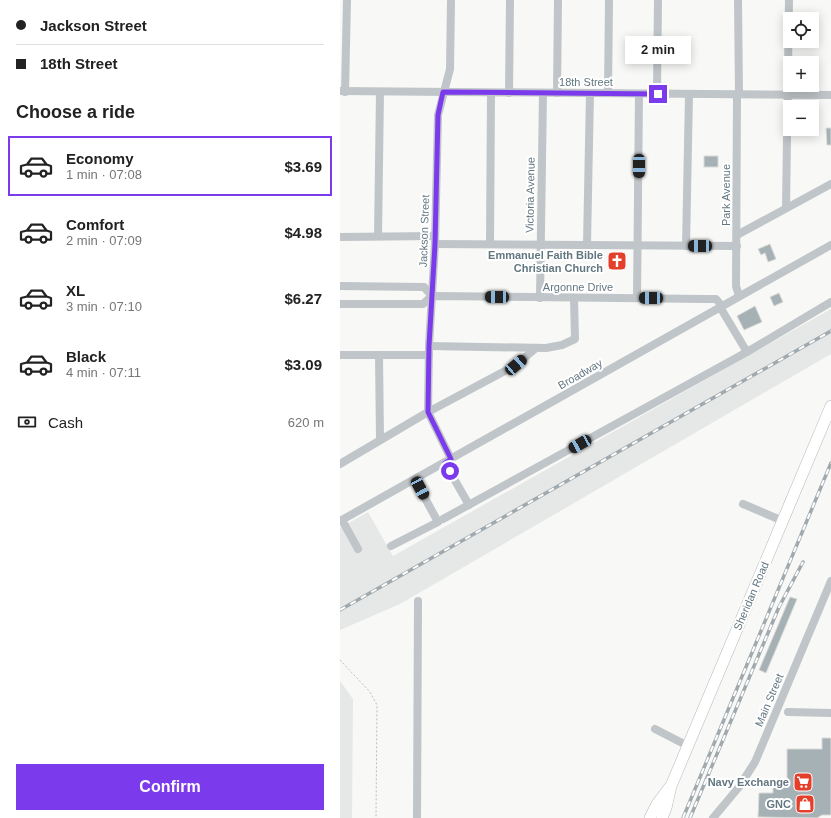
<!DOCTYPE html>
<html lang="en">
<head>
<meta charset="utf-8">
<style>
  body { margin:0; font-family:Helvetica,sans-serif; background:#f2f2f2; color:#222; height:100vh; display:flex; flex-direction:column; font-size:15px; white-space:nowrap }
  * { box-sizing:border-box; margin:0 }
  p { font-size:13px; color:#767676 }
  .icon { flex:none; width:22px; height:22px; fill:none; stroke:currentColor; stroke-width:2; stroke-linecap:round; stroke-linejoin:round }
  .map { position:relative; flex:1; overflow:hidden }
  .details { display:flex; flex-direction:column; background:#fff; width:340px }
  .details>* { flex:none }
  .top-card { display:grid; align-content:center; height:88px; padding:0 16px; background:#fff }
  .tools { position:absolute; left:443px; top:12px; display:grid; gap:8px }
  .tools a { display:grid; place-items:center; width:36px; height:36px; border-radius:0px; background:#fff; box-shadow:0 2px 10px #0003; font-size:20px }
  .end { position:absolute; width:18px; height:18px; margin:-9px; border:5px solid #7c3aed; background:#fff; box-shadow:0 0 0 2px #fff }
  .from { border-radius:50% }
  .bubble { position:absolute; height:28px; border-radius:0px; background:#fff; box-shadow:0 2px 10px #0003; font-size:13px; font-weight:700; line-height:28px; text-align:center }
  .car { position:absolute; width:12px; height:24px; margin:-12px -6px; border-radius:5px; box-shadow:0 0 3px 1px #0007; background:linear-gradient(#222 24%,#8ab4d8 0 40%,#222 0 76%,#8ab4d8 0 86%,#222 0) }
  .top-card b { display:flex; align-items:center; gap:14px; height:38px; font-size:15px }
  .top-card b+b { border-top:1px solid #e0e0e0 }
  .top-card i { width:10px; height:10px; background:#222 }
  ul { padding:0; list-style:none }
  li { display:flex; align-items:center; gap:12px; height:60px; margin:0 8px 6px; padding:0 8px; border:2px solid transparent; border-radius:0px }
  li div { flex:1 }
  li b { display:block; font-size:15px }
  li em { font-style:normal; font-weight:700 }
  li.selected { border-color:#7c3aed }
  li>.icon { width:36px; height:36px; stroke-width:1.5 }
  h2 { padding:0 16px; font-size:18px; line-height:48px }
  .pay { display:flex; align-items:center; gap:10px; height:44px; padding:0 16px; font-size:15px }
  .pay p { margin-inline-start:auto }
  .action { display:flex; gap:8px; margin-top:auto; padding:8px 16px }
  .action a { flex:1; height:46px; border-radius:0px; background:#7c3aed; color:#fff; font-size:16px; font-weight:700; line-height:46px; text-align:center }
  main { display:flex; flex:1; min-height:0 }
  .map>svg:first-child { display:block }
  .built { fill:#e6e8e7 }
  .building { fill:#a6b1b5; stroke:#dadad8 }
  .lines { fill:none; stroke-linecap:round; stroke-linejoin:round }
  .highway-casing { stroke:#b2b8bb; stroke-width:12 }
  .path { stroke:#b9bec0; stroke-width:1; stroke-dasharray:2 2; stroke-linecap:butt }
  .minor { stroke:#bfc5c8; stroke-width:8 }
  .highway { stroke:#fff; stroke-width:11 }
  .rail-casing { stroke:#a0a9ae; stroke-width:3.5 }
  .rail { stroke:#fff; stroke-width:2; stroke-dasharray:6; stroke-linecap:butt }
  .route { stroke:#7c3aed; stroke-width:5 }
  .labels { text-anchor:middle; stroke-width:4; stroke-linejoin:round; paint-order:stroke }
  .street-label { font-size:11px; fill:#637781; stroke:#fff }
  .poi-label { font-size:11px; font-weight:bold; fill:#637781; stroke:#fff; text-anchor:end }
</style>
</head>
<body>
<main>
<section class="details">
<div class="top-card">
<b><i class="from"></i>Jackson Street</b>
<b><i></i>18th Street</b>
</div>
<h2>Choose a ride</h2>
<ul>
<li class="selected"><svg class="icon" aria-label="car" viewBox="0 0 24 24"><path d="M5 17H2v-5l4-1 3-4h7l3 4 3 1v5h-3M9 17h6M6 11h13"/><circle cx="7" cy="17" r="2"/><circle cx="17" cy="17" r="2"/></svg><div><b>Economy</b><p>1 min · 07:08</p></div><em>$3.69</em></li>
<li><svg class="icon" aria-label="car" viewBox="0 0 24 24"><path d="M5 17H2v-5l4-1 3-4h7l3 4 3 1v5h-3M9 17h6M6 11h13"/><circle cx="7" cy="17" r="2"/><circle cx="17" cy="17" r="2"/></svg><div><b>Comfort</b><p>2 min · 07:09</p></div><em>$4.98</em></li>
<li><svg class="icon" aria-label="car" viewBox="0 0 24 24"><path d="M5 17H2v-5l4-1 3-4h7l3 4 3 1v5h-3M9 17h6M6 11h13"/><circle cx="7" cy="17" r="2"/><circle cx="17" cy="17" r="2"/></svg><div><b>XL</b><p>3 min · 07:10</p></div><em>$6.27</em></li>
<li><svg class="icon" aria-label="car" viewBox="0 0 24 24"><path d="M5 17H2v-5l4-1 3-4h7l3 4 3 1v5h-3M9 17h6M6 11h13"/><circle cx="7" cy="17" r="2"/><circle cx="17" cy="17" r="2"/></svg><div><b>Black</b><p>4 min · 07:11</p></div><em>$3.09</em></li>
</ul>
<div class="pay"><svg class="icon" aria-label="cash" viewBox="0 0 24 24"><path d="M3 7h18v10H3z"/><circle cx="12" cy="12" r="2"/></svg>Cash<p>620 m</p></div>
<div class="action"><a>Confirm</a></div>
</section>
<div class="map">
<svg width="491" height="818" viewBox="0 0 491 818">
  <rect width="100%" height="100%" fill="#f8f8f6"/>
  <g class="built">
    <path d="M491 309V354L60 604 0 630V528L28 512 53 556Z"/>
    <path d="M0 681 13 699 12 818H0Z"/>
  </g>
  <g class="building">
    <path d="M486 128H491V145H487Z"/>
    <rect x="364" y="156" width="14" height="11"/>
    <path d="M430 244 436 259 428 262 425 253 421 255 418 249Z"/>
    <path d="M439 293 443 302 434 306 430 297Z"/>
    <path d="M415 306 422 322 404 330 397 316Z"/>
    <path d="M450 597 457 599 426 673 419 670Z"/>
    <path d="M482 738H491V815H482L477 818 418 817 419 793H433V782H447V749H482Z"/>
  </g>
  <g class="lines">
    <g class="highway-casing">
      <g id="highway">
        <path d="M310 818 317 804 329 788"/>
        <path d="M322 818 326 808 331 786 491 406"/>
      </g>
    </g>
    <path class="path" d="M0 660 30 692 37 705 36 818"/>
    <g class="minor">
      <path d="M398 0 399 94"/>
      <path d="M0 91 491 95"/>
      <path d="M5 92 7 0"/>
      <path d="M169 93 170 0"/>
      <path d="M217 93 218 0"/>
      <path d="M268 93 269 0"/>
      <path d="M317 94 318 0"/>
      <path d="M397 94 396 286 399 296"/>
      <path d="M446 208 449 0"/>
      <path d="M397 235 491 184"/>
      <path d="M38 236 40 92"/>
      <path d="M0 237 95 236"/>
      <path d="M95 244 397 246"/>
      <path d="M150 244 151 93"/>
      <path d="M247 244 250 93"/>
      <path d="M346 246 349 94"/>
      <path d="M0 286 84 287 92 296"/>
      <path d="M200 298 203 93"/>
      <path d="M297 298 299 94"/>
      <path d="M0 304H83L92 296 365 299H376L382 306"/>
      <path d="M380 307 407 352"/>
      <path d="M89 346 206 348 222 345 235 339 234 298"/>
      <path d="M0 355H89"/>
      <path d="M39 355 40 440"/>
      <path d="M111 459 88 412 89 346 95 244 98 115 110 69 111 0"/>
      <path d="M105 463 129 505"/>
      <path d="M0 464 88 412 176 365 196 348"/>
      <path d="M403 504 443 521"/>
      <path d="M103 519 407 352 491 302"/>
      <path d="M2 520 18 549"/>
      <path d="M0 521 491 245"/>
      <path d="M51 546 98 522 75 480"/>
      <path d="M448 712 491 713"/>
      <path d="M315 729 348 746"/>
      <path d="M77 818 78 601"/>
      <path d="M373 818 399 787 415 762 491 581"/>
    </g>
    <use href="#highway" class="highway"/>
    <g class="rail-casing">
      <g id="rail">
        <path d="M0 610 491 331"/>
        <path d="M343 818 491 463"/>
        <path d="M350 818 439 607 463 562"/>
      </g>
    </g>
    <use href="#rail" class="rail"/>
  </g>
  <g class="lines">
    <path class="route" d="M110 471 105 463 111 459 88 412 89 346 95 244 98 115 103 92 318 94"/>
  </g>
  <defs>
    <g id="church-square" transform="scale(1)"><rect x="-9" y="-9" width="18" height="18" rx="4" fill="#e33f2b" stroke="#fff"/><path d="M-1.2-6h2.4v3.5h3.3v2.4h-3.3V6h-2.4V-.1h-3.3v-2.4h3.3Z" fill="#fff"/></g>
    <g id="supermarket-square" transform="scale(1)"><rect x="-9" y="-9" width="18" height="18" rx="4" fill="#e33f2b" stroke="#fff"/><path d="M-6-5.5h2.5l.6 2H6L4.5 2H-2.5L-4.4-4H-6ZM-1.5 3.2a1.3 1.3 0 1 0 .1 0ZM3 3.2a1.3 1.3 0 1 0 .1 0Z" fill="#fff"/></g>
    <g id="shop-square" transform="scale(1)"><rect x="-9" y="-9" width="18" height="18" rx="4" fill="#e33f2b" stroke="#fff"/><path d="M-5-2.5h2.3a2.7 3.5 0 0 1 5.4 0H5L5.5 6h-11ZM-1.5-2.5h3a1.5 2.3 0 0 0-3 0Z" fill="#fff"/></g>
  </defs>
  <g fill-rule="evenodd">
    <use href="#church-square" x="277" y="261"/>
    <use href="#supermarket-square" x="463" y="782"/>
    <use href="#shop-square" x="465" y="804"/>
  </g>
  <g class="labels">
    <g class="street-label">
      <text x="246" y="86">18th Street</text>
      <text transform="translate(190 195) rotate(-89)" y="4">Victoria Avenue</text>
      <text transform="translate(386 195) rotate(-90)" y="4">Park Avenue</text>
      <text transform="translate(84 231) rotate(-88)" y="4">Jackson Street</text>
      <text x="238" y="291">Argonne Drive</text>
      <text transform="translate(240 374) rotate(-30)" y="4">Broadway</text>
      <text transform="translate(411 596) rotate(-67)" y="4">Sheridan Road</text>
      <text transform="translate(429 700) rotate(-67)" y="4">Main Street</text>
    </g>
    <g class="poi-label">
      <text x="263" y="259">Emmanuel Faith Bible<tspan x="263" dy="13">Christian Church</tspan></text>
      <text x="449" y="786">Navy Exchange</text>
      <text x="451" y="808">GNC</text>
    </g>
  </g>
</svg>
<div class="tools">
<a><svg class="icon" aria-label="locate" viewBox="0 0 24 24"><circle cx="12" cy="12" r="6"/><path d="M12 2v4M12 18v4M2 12h4M18 12h4"/></svg></a>
<a>+</a>
<a>−</a>
</div>
<i class="end from" style="left:110px;top:471px"></i>
<i class="end" style="left:318px;top:94px"></i>
<div class="bubble" style="left:285px;top:36px;width:66px">2 min</div>
<i class="car" style="left:299px;top:166px;rotate:180deg"></i>
<i class="car" style="left:360px;top:246px;rotate:270deg"></i>
<i class="car" style="left:157px;top:297px;rotate:271deg"></i>
<i class="car" style="left:311px;top:298px;rotate:270deg"></i>
<i class="car" style="left:176px;top:365px;rotate:49deg"></i>
<i class="car" style="left:240px;top:444px;rotate:241deg"></i>
<i class="car" style="left:80px;top:488px;rotate:152deg"></i>
</div>
</main>
</body>
</html>
